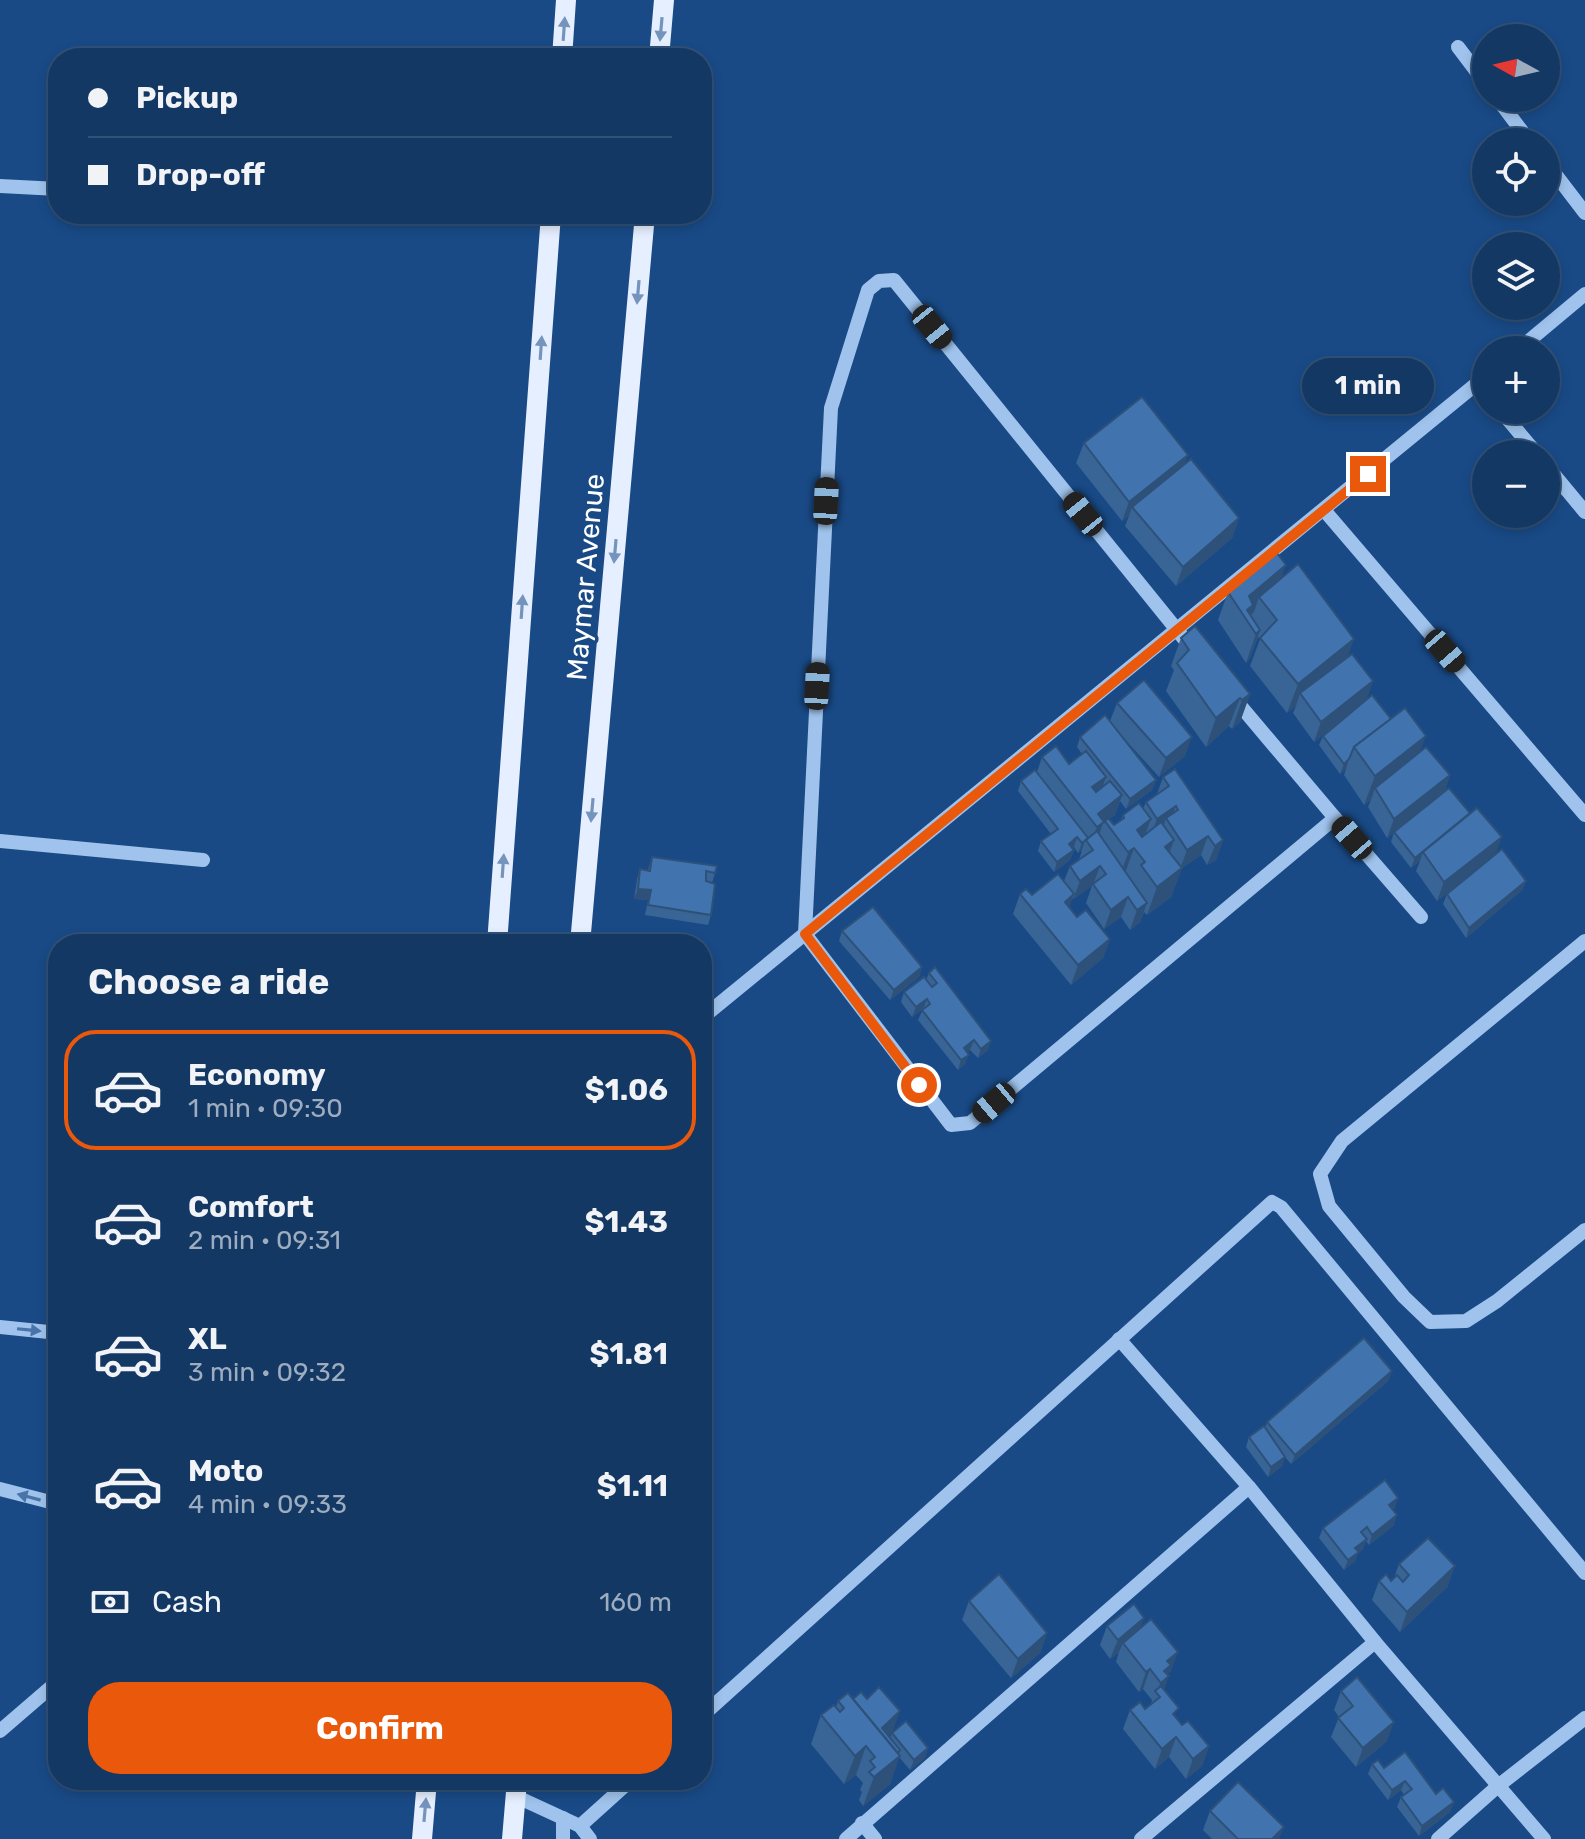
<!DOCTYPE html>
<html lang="en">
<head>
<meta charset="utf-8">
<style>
  body { margin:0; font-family:Rubik,sans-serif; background:#1c3f6a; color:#f1f3f6; height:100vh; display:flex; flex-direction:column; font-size:30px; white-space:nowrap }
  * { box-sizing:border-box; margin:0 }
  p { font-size:26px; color:#9dacbf }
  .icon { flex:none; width:44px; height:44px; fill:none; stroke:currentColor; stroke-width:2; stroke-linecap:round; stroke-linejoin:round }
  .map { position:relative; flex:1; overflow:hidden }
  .drawer { position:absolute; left:48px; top:934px; width:664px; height:856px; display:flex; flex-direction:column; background:#133864; border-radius:32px; box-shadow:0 4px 12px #0003,0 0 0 2px #325278 }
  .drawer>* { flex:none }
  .top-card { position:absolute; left:48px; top:48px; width:664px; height:176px; border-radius:32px; box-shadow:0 4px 12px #0003,0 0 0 2px #325278; display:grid; align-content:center; height:176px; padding:0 40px; background:#133864 }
  .needle { width:52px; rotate:278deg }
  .controls { position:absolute; left:1472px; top:24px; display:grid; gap:16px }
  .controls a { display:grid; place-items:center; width:88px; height:88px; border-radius:50%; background:#133864; box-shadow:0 4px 12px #0003,0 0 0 2px #325278; font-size:40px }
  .end { position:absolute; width:36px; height:36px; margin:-18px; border:10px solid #ea580c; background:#fff; box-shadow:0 0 0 4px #fff }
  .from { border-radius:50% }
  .bubble { position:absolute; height:56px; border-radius:28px; background:#133864; box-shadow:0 4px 12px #0003,0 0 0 2px #325278; font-size:26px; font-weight:700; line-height:56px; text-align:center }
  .car { position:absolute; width:24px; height:48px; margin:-24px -12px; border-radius:10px; box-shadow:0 0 6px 2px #0007; background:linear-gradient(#222 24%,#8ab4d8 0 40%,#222 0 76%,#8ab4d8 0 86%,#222 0) }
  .top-card b { display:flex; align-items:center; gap:28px; height:76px; font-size:30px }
  .top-card b+b { border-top:2px solid #325278 }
  .top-card i { width:20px; height:20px; background:#f1f3f6 }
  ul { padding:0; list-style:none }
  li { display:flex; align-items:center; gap:24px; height:120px; margin:0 16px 12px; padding:0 24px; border:4px solid transparent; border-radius:32px }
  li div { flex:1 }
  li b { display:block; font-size:30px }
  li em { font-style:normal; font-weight:700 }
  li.selected { border-color:#ea580c }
  li>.icon { width:72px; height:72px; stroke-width:1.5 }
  h2 { padding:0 40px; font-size:36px; line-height:96px }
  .pay { display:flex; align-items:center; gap:20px; height:88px; padding:0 40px; font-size:30px }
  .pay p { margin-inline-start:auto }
  .action { display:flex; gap:16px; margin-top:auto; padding:16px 40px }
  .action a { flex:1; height:92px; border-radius:32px; background:#ea580c; color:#fff; font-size:32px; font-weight:700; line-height:92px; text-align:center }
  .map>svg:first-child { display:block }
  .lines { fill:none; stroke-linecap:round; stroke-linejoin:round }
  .minor { stroke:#9fc3ec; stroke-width:14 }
  .major { stroke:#e5efff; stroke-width:20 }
  .wall { fill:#386496 }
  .shaded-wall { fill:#2e517a }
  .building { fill:#4174af; stroke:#2e517a; stroke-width:2 }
  .oneway { fill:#7594bc }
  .oneway2 { fill:#4874aa }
  .route { stroke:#ea580c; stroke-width:10 }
  .labels { text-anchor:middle; stroke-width:7; stroke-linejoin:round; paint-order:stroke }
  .street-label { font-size:28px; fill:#fff; stroke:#194a86 }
</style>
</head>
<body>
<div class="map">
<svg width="1585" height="1839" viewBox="0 0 1585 1839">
  <rect width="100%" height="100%" fill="#194a86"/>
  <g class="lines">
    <g class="minor">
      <path d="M1458 47 1486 84"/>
      <path d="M1497 98 1530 142"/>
      <path d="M1546 162 1585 213"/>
      <path d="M0 186 58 189"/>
      <path d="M1518 350 1585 294"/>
      <path d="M1500 410 1537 454"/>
      <path d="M1546 465 1585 512"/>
      <path d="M1324 510 1585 815"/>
      <path d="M1194 651 894 280 879 281 868 290 831 408 805 934 951 1125 970 1123 1335 818"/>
      <path d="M1233 697 1335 818 1421 917"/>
      <path d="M0 841 203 860"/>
      <path d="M1585 941 1342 1141 1320 1174 1329 1206 1404 1297 1430 1322 1466 1321 1497 1301 1585 1230"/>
      <path d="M702 1018 1486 376"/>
      <path d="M0 1327 58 1333"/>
      <path d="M1119 1339 1249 1487 1375 1642 1544 1839"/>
      <path d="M0 1489 58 1504"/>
      <path d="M702 1716 1272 1202 1281 1207 1585 1573"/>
      <path d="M0 1731 58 1681"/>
      <path d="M515 1796 580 1826 590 1839"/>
      <path d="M862 1823 875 1839"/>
      <path d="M580 1826 631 1780"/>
      <path d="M563 1839V1818"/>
      <path d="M846 1839 1249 1487"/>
      <path d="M1141 1839 1375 1642"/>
      <path d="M1438 1839 1498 1786 1585 1718"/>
    </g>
    <g class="major">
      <path d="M562 58 566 0"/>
      <path d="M659 58 664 0"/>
      <path d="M497 944 551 214"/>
      <path d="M580 944 645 214"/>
      <path d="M422 1839 427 1780"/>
      <path d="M512 1839 517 1780"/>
    </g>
  </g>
  <g class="wall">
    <path d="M1084 443 1184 464 1239 518 1232 538 1176 586 1125 526 1129 516 1122 521 1076 463Z"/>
    <path d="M1282 577 1347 657 1373 681 1366 700 1391 719 1420 753 1450 775 1444 792 1495 854 1526 881 1522 890 1466 938 1443 904 1447 894 1462 882 1437 901 1416 871 1420 861 1411 868 1391 842 1394 832 1387 838 1368 807 1371 800 1364 805 1344 775 1346 769 1340 774 1319 745 1323 736 1344 718 1314 742 1293 713 1296 706 1287 713 1250 666 1260 639 1258 637 1250 658 1246 663 1218 620 1228 592Z"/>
    <path d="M1181 638 1250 694 1240 722 1232 729 1229 726 1206 747 1166 691 1174 670 1171 666Z"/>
    <path d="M1117 703 1185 756 1159 777 1120 734 1156 780 1152 790 1126 809 1120 801 1115 815 1109 819 1114 825 1121 820 1123 815 1143 809 1146 802 1157 794 1163 777 1223 840 1216 860 1207 865 1201 855 1182 868 1171 897 1147 915 1144 912 1140 922 1130 930 1121 917 1104 929 1086 903 1092 886 1072 899 1069 907 1077 917 1110 939 1103 958 1071 985 1013 914 1020 894 1032 895 1064 881 1070 866 1079 860 1082 850 1078 853 1074 847 1072 848 1074 850 1070 860 1054 872 1038 851 1041 841 1051 834 1018 791 1021 781 1037 772 1042 757 1069 764 1082 754 1077 747 1080 737 1110 721Z"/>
    <path d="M652 857 715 873 712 883 711 915 708 925 645 915 648 900 634 899 637 879 640 869 648 870Z"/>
    <path d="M842 931 922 967 919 977 890 1000 839 941Z"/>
    <path d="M929 973 988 1050 978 1058 970 1050 967 1052 965 1064 958 1070 918 1020 923 1009 912 1017 901 1002 904 992 926 980Z"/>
    <path d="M1392 1371 1388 1381 1291 1464 1285 1457 1282 1466 1268 1477 1246 1447 1249 1437 1265 1428 1267 1422Z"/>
    <path d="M1395 1508 1393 1509 1394 1525 1369 1545 1366 1541 1363 1549 1358 1553 1355 1561 1344 1570 1319 1538 1323 1528Z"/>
    <path d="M1399 1564 1448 1586 1400 1632 1372 1600 1379 1581H1391L1394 1578Z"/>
    <path d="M969 1601 1047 1633 1040 1653 1011 1678 962 1620Z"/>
    <path d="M1107 1626 1141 1628 1171 1671 1168 1673 1164 1690 1176 1717 1182 1725 1209 1746 1202 1766 1186 1779 1169 1757 1155 1769 1123 1729 1130 1710 1145 1709 1151 1704 1152 1700 1143 1689 1139 1692 1116 1662 1119 1652 1110 1659 1100 1645Z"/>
    <path d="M1341 1691 1387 1741 1356 1767 1331 1737 1339 1717 1334 1710Z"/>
    <path d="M853 1699 893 1731 888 1736 890 1738 892 1733 928 1748 925 1758 910 1770 899 1757 890 1784 863 1806 859 1800 862 1792 860 1790 863 1783 856 1775 844 1784 811 1744 821 1715 836 1707 838 1701Z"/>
    <path d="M1405 1752 1450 1812 1419 1836 1397 1807 1401 1797 1404 1795 1401 1790 1388 1800 1368 1774 1372 1764 1384 1768Z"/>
    <path d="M1210 1811 1279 1839H1212L1203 1830Z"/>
  </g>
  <g class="shaded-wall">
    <path d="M1188 455 1181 474 1132 507 1129 516 1122 521 1129 502Z"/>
    <path d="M1239 518 1232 538 1176 586 1183 567Z"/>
    <path d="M1286 565 1276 594 1259 597 1254 612 1250 616 1243 614 1249 596Z"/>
    <path d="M1260 630 1250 658 1246 663 1256 634Z"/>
    <path d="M1354 639 1344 668 1300 693 1296 706 1287 713 1298 684Z"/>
    <path d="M1373 681 1366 701 1314 742 1321 722Z"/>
    <path d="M1250 694 1240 722 1232 729 1242 700Z"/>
    <path d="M1240 698 1229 726 1206 747 1216 718Z"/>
    <path d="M1426 736 1415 764 1375 788 1371 800 1364 805 1375 776Z"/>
    <path d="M1192 737 1185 756 1159 777 1166 758Z"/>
    <path d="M1349 759 1346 769 1340 774 1344 764Z"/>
    <path d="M1450 775 1443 794 1387 838 1394 819Z"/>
    <path d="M1106 777 1099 796 1092 787Z"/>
    <path d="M1156 780 1152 790 1126 809 1130 799Z"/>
    <path d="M1122 795 1115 815 1103 823 1097 841 1090 847 1097 827 1098 814Z"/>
    <path d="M1176 806 1169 823 1166 818 1162 830 1150 838 1157 819Z"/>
    <path d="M1471 814 1423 852 1420 861 1411 868 1415 858Z"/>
    <path d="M1151 819 1140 848H1134L1124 876 1118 880 1137 830Z"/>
    <path d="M1208 836 1201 855 1182 868 1171 897 1147 915 1157 887 1180 869 1187 850Z"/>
    <path d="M1077 837 1074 847 1065 853 1069 844Z"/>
    <path d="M1502 837 1495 856 1437 901 1444 882Z"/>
    <path d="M1085 840 1082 850 1078 853 1082 843Z"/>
    <path d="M1174 840 1164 868 1165 847Z"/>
    <path d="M1223 840 1216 860 1207 865 1215 846Z"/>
    <path d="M1074 850 1070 860 1054 872 1057 862Z"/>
    <path d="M1100 866 1093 885V884L1092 886 1073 900 1080 881Z"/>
    <path d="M1526 881 1522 890 1466 938 1469 928Z"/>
    <path d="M638 889 651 890 648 900 634 899Z"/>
    <path d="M1074 894 1067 913 1065 902Z"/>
    <path d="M1128 897 1121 917 1104 929 1111 910Z"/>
    <path d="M1147 903 1140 922 1130 930 1137 910Z"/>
    <path d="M1110 939 1103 958 1071 985 1078 965Z"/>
    <path d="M922 967 919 977 890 1000 894 990Z"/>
    <path d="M927 999 923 1009 912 1017 916 1007Z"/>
    <path d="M974 1040 970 1050 960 1058 964 1048Z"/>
    <path d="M991 1041 988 1050 978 1058 981 1049Z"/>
    <path d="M969 1055 965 1064 958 1070 961 1060Z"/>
    <path d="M1392 1371 1388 1381 1291 1464 1295 1455Z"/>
    <path d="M1285 1457 1282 1466 1268 1477 1271 1467Z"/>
    <path d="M1398 1498 1395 1508 1386 1515 1389 1505Z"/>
    <path d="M1397 1515 1394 1525 1369 1545 1372 1535Z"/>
    <path d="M1367 1539 1363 1549 1358 1553 1355 1561 1344 1570 1348 1560 1355 1548Z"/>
    <path d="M1455 1566 1448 1586 1400 1632 1407 1612Z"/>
    <path d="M1144 1618 1137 1637 1123 1643 1119 1652 1110 1659 1118 1640Z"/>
    <path d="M1047 1633 1040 1653 1011 1678 1018 1659Z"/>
    <path d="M1178 1652 1171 1671 1168 1673 1166 1679 1169 1676 1162 1696 1157 1693 1167 1661Z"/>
    <path d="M1150 1669 1143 1689 1139 1692 1146 1672Z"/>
    <path d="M900 1711 893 1731 882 1741V1728Z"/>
    <path d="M1394 1722 1387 1741 1356 1767 1363 1748Z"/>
    <path d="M1176 1737 1169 1757 1155 1769 1162 1749Z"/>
    <path d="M866 1746 856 1775 844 1784 855 1756Z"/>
    <path d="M1209 1746 1202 1766 1186 1779 1193 1759Z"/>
    <path d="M928 1748 925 1758 910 1770 914 1760Z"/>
    <path d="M900 1750 898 1757 900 1756 890 1784 863 1806 874 1777Z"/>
    <path d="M1405 1781 1401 1790 1388 1800 1392 1790Z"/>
    <path d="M1454 1802 1450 1812 1419 1836 1422 1826Z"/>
    <path d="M1284 1827 1279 1839H1272Z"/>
  </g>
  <g class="building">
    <path d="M1142 397 1188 455 1129 502 1084 443Z"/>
    <path d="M1191 459 1239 518 1183 567 1132 507Z"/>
    <path d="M1277 553 1286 565 1249 596 1253 605 1247 610 1260 630 1256 634 1228 592Z"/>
    <path d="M1298 564 1354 639 1298 684 1260 638 1277 620 1259 597Z"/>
    <path d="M1195 626 1250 694 1242 700 1240 698 1216 718 1177 663 1189 650 1181 638Z"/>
    <path d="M1352 654 1373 681 1321 722 1300 693Z"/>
    <path d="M1144 680 1192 737 1166 758 1117 703Z"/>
    <path d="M1372 695 1391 719 1354 747 1349 759 1344 764 1323 736Z"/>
    <path d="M1405 708 1426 736 1375 776 1354 747Z"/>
    <path d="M1105 715 1156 780 1130 799 1080 737Z"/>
    <path d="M1056 746 1069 764 1086 751 1106 777 1092 787 1096 792 1110 781 1122 795 1098 814 1104 822 1097 827 1042 757Z"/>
    <path d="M1426 747 1450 775 1394 819 1375 788Z"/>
    <path d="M1175 769 1223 840 1215 846 1208 836 1187 850 1166 818 1178 810 1176 806 1157 819 1146 802 1169 786 1163 777Z"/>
    <path d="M1035 770 1088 838 1082 843 1077 837 1069 844 1074 850 1057 862 1041 841 1058 829 1021 781Z"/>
    <path d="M1449 788 1470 813 1415 858 1394 832Z"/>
    <path d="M1139 803 1151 819 1137 830 1142 837 1161 822 1174 840 1165 847 1182 868 1157 887 1141 865 1145 862 1134 848 1128 852 1105 821 1108 818 1114 825 1124 818 1123 815Z"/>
    <path d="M1477 808 1502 837 1444 882 1423 852Z"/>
    <path d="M1097 831 1147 903 1137 910 1128 897 1111 910 1093 884 1106 874 1100 866 1080 881 1070 866 1093 850 1086 840Z"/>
    <path d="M1502 849 1526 881 1469 928 1447 894Z"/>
    <path d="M652 857 717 866 715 873 706 871V881L715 884 711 915 648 905 651 890 638 889 640 869 650 871Z"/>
    <path d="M1058 874 1074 894 1065 902 1077 917 1086 910 1110 939 1078 965 1020 894 1026 889 1032 895Z"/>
    <path d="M873 907 922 967 894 990 842 931Z"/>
    <path d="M935 967 991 1041 981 1049 974 1040 964 1048 969 1055 961 1060 922 1010 930 1004 927 999 916 1007 904 992 924 977 932 987 937 983 929 973Z"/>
    <path d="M1364 1338 1392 1371 1295 1455 1267 1422Z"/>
    <path d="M1264 1426 1285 1457 1271 1467 1249 1437Z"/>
    <path d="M1385 1480 1398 1498 1389 1505 1397 1515 1372 1535 1367 1527 1361 1532 1367 1539 1355 1548 1359 1552 1348 1560 1323 1528Z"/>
    <path d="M1428 1538 1455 1566 1407 1612 1379 1581 1386 1574 1391 1581 1397 1575 1403 1582 1409 1575 1399 1564Z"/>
    <path d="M999 1574 1047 1633 1018 1659 969 1601Z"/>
    <path d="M1134 1604 1144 1618 1118 1640 1107 1626Z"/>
    <path d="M1151 1619 1178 1652 1167 1661 1171 1665 1164 1671 1169 1676 1161 1683 1150 1669 1146 1672 1123 1643Z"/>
    <path d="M1357 1677 1394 1722 1363 1748 1338 1718 1353 1706 1341 1691Z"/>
    <path d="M1161 1686 1179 1708 1173 1714 1182 1725 1188 1721 1209 1746 1193 1759 1176 1737 1162 1749 1130 1710 1140 1702 1145 1709 1160 1697 1155 1691Z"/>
    <path d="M879 1687 900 1711 882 1728 900 1750 898 1753 853 1699 861 1692 867 1699Z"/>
    <path d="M848 1693 900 1756 874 1777 869 1772 875 1767 870 1761 875 1757 866 1746 855 1756 821 1715 834 1705 840 1712 844 1708 838 1701Z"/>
    <path d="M906 1721 928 1748 914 1760 892 1733Z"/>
    <path d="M1405 1752 1436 1794 1443 1788 1454 1802 1422 1826 1401 1797 1412 1789 1405 1781 1392 1790 1372 1764 1378 1760 1384 1768Z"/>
    <path d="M1238 1782 1284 1827 1272 1839H1238L1210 1811Z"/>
  </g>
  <defs><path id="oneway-solid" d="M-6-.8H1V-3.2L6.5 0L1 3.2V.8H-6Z" transform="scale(2)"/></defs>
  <g class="oneway">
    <use href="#oneway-solid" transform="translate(564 29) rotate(-86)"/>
    <use href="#oneway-solid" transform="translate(661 29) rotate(95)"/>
    <use href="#oneway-solid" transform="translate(638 292) rotate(95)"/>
    <use href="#oneway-solid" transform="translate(541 348) rotate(-86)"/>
    <use href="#oneway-solid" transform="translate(615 551) rotate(95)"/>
    <use href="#oneway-solid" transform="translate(522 607) rotate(-86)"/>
    <use href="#oneway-solid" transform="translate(592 810) rotate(95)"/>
    <use href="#oneway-solid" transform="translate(503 866) rotate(-86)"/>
    <use href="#oneway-solid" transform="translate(425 1810) rotate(-85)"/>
  </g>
  <g class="oneway2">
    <use href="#oneway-solid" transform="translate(29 1330) rotate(6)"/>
    <use href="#oneway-solid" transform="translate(29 1497) rotate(-165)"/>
  </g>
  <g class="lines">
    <path class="route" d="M919 1085 805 934 1368 474"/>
  </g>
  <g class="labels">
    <g class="street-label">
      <text transform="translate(585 577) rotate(-85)" y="10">Maymar Avenue</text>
    </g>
  </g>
</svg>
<div class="controls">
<a><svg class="needle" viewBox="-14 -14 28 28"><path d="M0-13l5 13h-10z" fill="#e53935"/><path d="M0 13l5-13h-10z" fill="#9dacbf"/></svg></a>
<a><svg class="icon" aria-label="locate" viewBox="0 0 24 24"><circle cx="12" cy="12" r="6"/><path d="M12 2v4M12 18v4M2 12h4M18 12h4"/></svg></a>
<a><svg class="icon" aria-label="layers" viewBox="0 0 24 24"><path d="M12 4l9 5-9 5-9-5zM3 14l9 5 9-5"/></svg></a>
<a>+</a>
<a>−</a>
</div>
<i class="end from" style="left:919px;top:1085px"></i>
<i class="end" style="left:1368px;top:474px"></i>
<div class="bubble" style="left:1302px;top:358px;width:132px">1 min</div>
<i class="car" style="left:932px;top:327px;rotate:141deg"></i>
<i class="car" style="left:826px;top:501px;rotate:3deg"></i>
<i class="car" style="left:1083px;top:514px;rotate:321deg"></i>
<i class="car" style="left:1445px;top:651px;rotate:139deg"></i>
<i class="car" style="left:817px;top:686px;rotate:3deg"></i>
<i class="car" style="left:1352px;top:838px;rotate:319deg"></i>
<i class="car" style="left:994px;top:1103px;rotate:230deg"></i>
<div class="top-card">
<b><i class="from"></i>Pickup</b>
<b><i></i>Drop-off</b>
</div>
<section class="drawer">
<h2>Choose a ride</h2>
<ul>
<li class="selected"><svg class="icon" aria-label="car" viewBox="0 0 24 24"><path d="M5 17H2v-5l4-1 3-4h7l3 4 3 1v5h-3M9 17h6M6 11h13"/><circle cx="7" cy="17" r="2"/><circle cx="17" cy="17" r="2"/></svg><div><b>Economy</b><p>1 min · 09:30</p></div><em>$1.06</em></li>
<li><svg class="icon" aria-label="car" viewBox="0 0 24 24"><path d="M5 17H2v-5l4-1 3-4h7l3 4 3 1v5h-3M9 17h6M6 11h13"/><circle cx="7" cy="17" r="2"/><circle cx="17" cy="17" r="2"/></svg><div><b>Comfort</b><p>2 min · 09:31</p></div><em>$1.43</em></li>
<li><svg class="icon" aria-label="car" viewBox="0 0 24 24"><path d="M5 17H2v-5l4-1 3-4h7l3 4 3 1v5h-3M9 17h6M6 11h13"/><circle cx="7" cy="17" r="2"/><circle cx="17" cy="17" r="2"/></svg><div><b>XL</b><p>3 min · 09:32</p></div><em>$1.81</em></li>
<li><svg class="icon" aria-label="car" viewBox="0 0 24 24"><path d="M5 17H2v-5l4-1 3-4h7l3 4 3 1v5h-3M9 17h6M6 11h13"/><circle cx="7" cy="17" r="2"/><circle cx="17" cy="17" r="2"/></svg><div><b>Moto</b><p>4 min · 09:33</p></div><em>$1.11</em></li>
</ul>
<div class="pay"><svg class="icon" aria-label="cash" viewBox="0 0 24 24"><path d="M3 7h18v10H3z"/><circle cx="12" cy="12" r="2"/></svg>Cash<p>160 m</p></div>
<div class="action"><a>Confirm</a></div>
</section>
</div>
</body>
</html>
